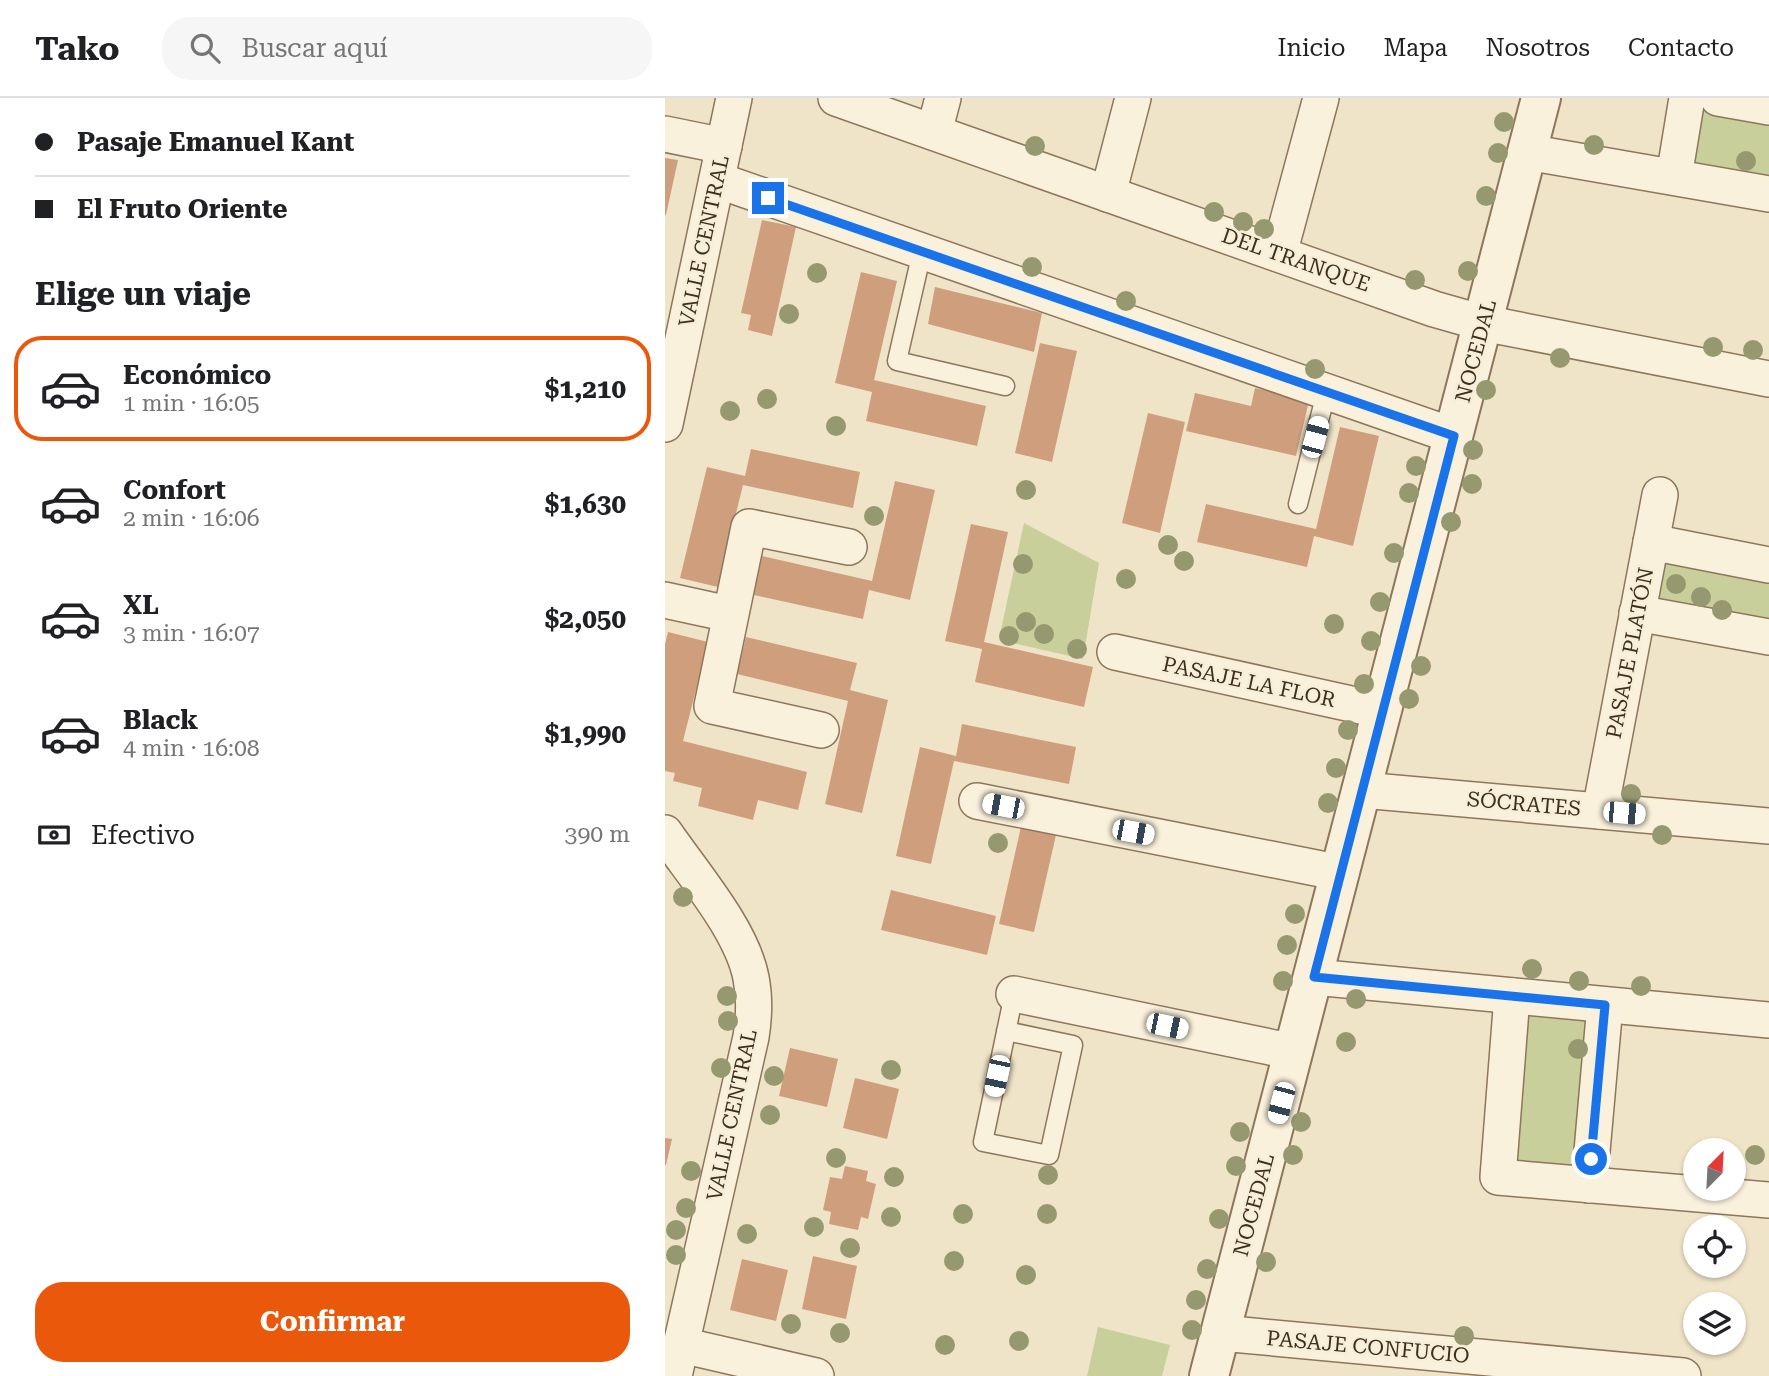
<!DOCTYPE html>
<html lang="es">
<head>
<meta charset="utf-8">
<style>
  body { margin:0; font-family:"Roboto Serif",serif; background:#f6f6f6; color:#202124; height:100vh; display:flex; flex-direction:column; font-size:26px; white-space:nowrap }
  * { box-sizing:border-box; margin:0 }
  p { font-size:23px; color:#757577 }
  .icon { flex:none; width:38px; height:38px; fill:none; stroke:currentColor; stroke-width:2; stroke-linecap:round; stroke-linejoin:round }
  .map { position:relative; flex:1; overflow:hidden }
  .drawer { display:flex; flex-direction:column; background:#fff; width:665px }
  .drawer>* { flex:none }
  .banner { display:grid; align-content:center; height:154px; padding:0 35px; background:#fff }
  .needle { width:46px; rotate:24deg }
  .buttons { position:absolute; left:1018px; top:1040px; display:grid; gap:14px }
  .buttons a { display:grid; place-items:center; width:63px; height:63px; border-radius:50%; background:#fff; box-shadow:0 2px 5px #0004; font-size:35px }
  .end { position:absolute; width:32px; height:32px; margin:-16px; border:9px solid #1a73e8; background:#fff; box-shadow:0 0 0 4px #fff }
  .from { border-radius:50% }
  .car { position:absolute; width:21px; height:42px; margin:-21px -10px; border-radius:9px; box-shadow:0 0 5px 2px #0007; background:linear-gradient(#fff 24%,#345 0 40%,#fff 0 76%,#345 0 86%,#fff 0) }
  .banner b { display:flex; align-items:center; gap:24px; height:66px; font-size:26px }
  .banner b+b { border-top:2px solid #e0e0e0 }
  .banner i { width:18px; height:18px; background:#202124 }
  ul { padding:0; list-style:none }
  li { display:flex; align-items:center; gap:21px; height:105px; margin:0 14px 10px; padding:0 21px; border:4px solid transparent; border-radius:28px }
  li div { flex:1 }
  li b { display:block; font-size:26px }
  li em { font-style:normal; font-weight:700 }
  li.selected { border-color:#ea580c }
  li>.icon { width:63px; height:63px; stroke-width:1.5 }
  h2 { padding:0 35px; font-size:32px; line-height:84px }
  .pay { display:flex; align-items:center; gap:18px; height:77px; padding:0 35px; font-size:26px }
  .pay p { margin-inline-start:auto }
  .primary-button { display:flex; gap:14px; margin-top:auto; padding:14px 35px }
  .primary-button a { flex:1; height:80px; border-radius:28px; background:#ea580c; color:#fff; font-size:28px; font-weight:700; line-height:80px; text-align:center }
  header { display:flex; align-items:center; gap:42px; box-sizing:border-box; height:98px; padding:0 35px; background:#fff; border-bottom:2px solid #e0e0e0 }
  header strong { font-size:33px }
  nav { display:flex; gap:38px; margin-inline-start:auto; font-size:24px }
  .search { width:490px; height:63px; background:#f6f6f6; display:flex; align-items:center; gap:18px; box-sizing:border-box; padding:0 24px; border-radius:28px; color:#757577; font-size:26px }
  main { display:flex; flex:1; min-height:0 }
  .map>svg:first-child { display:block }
  .green { fill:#c9cf9b }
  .building { fill:#cf9f7d }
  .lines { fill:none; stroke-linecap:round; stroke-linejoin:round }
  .service-casing { stroke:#8d765c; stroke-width:21 }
  .minor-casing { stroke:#8d765c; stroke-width:38 }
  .tertiary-casing { stroke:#8d765c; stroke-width:42 }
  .service { stroke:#faf1dc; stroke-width:18 }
  .minor { stroke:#faf1dc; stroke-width:35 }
  .tertiary { stroke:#faf1dc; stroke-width:38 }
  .tree { fill:#96986f }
  .route { stroke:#1a73e8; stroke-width:9 }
  .labels { text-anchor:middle; stroke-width:5; stroke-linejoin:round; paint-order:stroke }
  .street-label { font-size:21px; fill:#3d2e20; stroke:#f7eed8 }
</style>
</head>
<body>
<header>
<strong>Tako</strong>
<div class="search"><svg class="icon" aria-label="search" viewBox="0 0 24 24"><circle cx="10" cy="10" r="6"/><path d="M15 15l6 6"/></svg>Buscar aquí</div>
<nav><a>Inicio</a><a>Mapa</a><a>Nosotros</a><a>Contacto</a></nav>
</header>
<main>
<section class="drawer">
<div class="banner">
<b><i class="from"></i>Pasaje Emanuel Kant</b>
<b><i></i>El Fruto Oriente</b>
</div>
<h2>Elige un viaje</h2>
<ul>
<li class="selected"><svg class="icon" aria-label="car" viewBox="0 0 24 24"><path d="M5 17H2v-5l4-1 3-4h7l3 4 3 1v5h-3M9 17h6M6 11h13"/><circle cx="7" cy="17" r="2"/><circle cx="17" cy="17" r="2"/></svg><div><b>Económico</b><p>1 min · 16:05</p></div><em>$1,210</em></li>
<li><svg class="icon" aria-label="car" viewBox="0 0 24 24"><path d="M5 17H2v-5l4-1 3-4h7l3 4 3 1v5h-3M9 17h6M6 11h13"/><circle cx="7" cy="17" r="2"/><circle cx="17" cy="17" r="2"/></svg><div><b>Confort</b><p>2 min · 16:06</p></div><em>$1,630</em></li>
<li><svg class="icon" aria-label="car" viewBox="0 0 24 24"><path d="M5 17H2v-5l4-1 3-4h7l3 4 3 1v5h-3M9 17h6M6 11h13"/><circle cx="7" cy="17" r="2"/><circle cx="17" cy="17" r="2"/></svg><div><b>XL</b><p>3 min · 16:07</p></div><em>$2,050</em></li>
<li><svg class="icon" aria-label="car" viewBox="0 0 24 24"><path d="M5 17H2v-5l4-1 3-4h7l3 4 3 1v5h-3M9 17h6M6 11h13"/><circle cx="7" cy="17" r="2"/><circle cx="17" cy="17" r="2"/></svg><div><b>Black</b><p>4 min · 16:08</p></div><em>$1,990</em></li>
</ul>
<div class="pay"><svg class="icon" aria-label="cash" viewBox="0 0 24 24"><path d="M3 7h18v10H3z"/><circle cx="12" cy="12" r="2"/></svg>Efectivo<p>390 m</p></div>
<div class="primary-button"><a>Confirmar</a></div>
</section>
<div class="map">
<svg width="1104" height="1278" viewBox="0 0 1104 1278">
  <rect width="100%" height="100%" fill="#f0e4c8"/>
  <g class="green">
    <path d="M1030 9 1104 24V83L1019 67Z"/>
    <path d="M359 425 434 465 418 561 339 543 335 536Z"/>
    <path d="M995 454 1104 475V531L984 510Z"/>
    <path d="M854 909 919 914 927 927 915 1067 906 1076 842 1071Z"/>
    <path d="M433 1229 505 1247 497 1278H422Z"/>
  </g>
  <g class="building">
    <path d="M0 60 13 62 1 117H0Z"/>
    <path d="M97 122 131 129 107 238 83 232 86 217 76 215Z"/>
    <path d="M196 174 232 183 209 282 321 308 312 348 201 323 207 294 170 285Z"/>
    <path d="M270 189 377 215 369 254 263 226Z"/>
    <path d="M375 245 412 253 387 364 350 355Z"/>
    <path d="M590 290 644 303 631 358 521 333 530 295 586 308Z"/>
    <path d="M483 315 520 324 495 435 457 425Z"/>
    <path d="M675 329 714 338 688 448 649 438 642 469 532 444 541 406 651 431Z"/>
    <path d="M86 351 195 374 188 410 78 387 53 489 15 480 42 369 80 378Z"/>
    <path d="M230 383 270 392 245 502 204 492 198 521 89 497 97 458 207 483Z"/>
    <path d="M306 426 343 434 319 544 428 569 419 609 310 584 317 551 280 543Z"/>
    <path d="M3 534 43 544 18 643 142 674 133 712 93 702 88 722 33 708 37 690 8 683 10 675 0 673V546Z"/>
    <path d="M81 539 192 565 185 592 223 602 197 715 160 706 183 603 72 576Z"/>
    <path d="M297 626 411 649 404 686 289 663 266 766 231 758 255 649 291 658Z"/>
    <path d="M358 720 393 728 369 834 334 826Z"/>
    <path d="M226 792 331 818 322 857 216 832Z"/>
    <path d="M125 950 173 961 162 1009 114 998Z"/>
    <path d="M190 980 234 991 222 1041 178 1030Z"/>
    <path d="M0 1040 7 1041 1 1067H0Z"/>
    <path d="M180 1068 203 1073 201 1083 211 1086 203 1121 196 1119 193 1132 164 1126 166 1114 158 1112 165 1079 177 1081Z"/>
    <path d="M148 1158 192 1168 181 1221 137 1211Z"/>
    <path d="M77 1161 123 1172 111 1223 65 1212Z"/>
  </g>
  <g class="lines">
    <g class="service-casing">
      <g id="service">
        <path d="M257 154 232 263 340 288"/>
        <path d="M633 406 661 295"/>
        <path d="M341 933 408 947 384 1057 318 1044 349 896"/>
      </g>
    </g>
    <g class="minor-casing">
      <g id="minor">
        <path d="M171 0 769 211 818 225 1104 281"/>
        <path d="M1053 0 1104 9"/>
        <path d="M269 34 278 0"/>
        <path d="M0 36 59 48"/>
        <path d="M862 54 1104 96"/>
        <path d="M1009 79 1022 0"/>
        <path d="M52 82 789 338"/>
        <path d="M443 96 468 0"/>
        <path d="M614 156 656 0"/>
        <path d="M0 326 69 0"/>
        <path d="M986 444 1104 467"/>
        <path d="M0 502 64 516"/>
        <path d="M972 515 1104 539"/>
        <path d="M450 554 718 613"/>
        <path d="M156 632 47 608 84 429 184 449"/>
        <path d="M697 692 1104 728"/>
        <path d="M312 703 676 775"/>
        <path d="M935 713 995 397"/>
        <path d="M0 735C28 776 77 832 86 880 90 900 89 920 86 939L9 1278"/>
        <path d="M649 879 1104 922"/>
        <path d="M349 896 629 954"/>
        <path d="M847 898 833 1079 1104 1102"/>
        <path d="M924 1087 940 907"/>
        <path d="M556 1235 1018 1278"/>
        <path d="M16 1247 151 1278"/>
      </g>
    </g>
    <g class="tertiary-casing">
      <path id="tertiary" d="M544 1278 876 0"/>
    </g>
    <use href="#service" class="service"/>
    <use href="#minor" class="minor"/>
    <use href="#tertiary" class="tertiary"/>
  </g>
  <g class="tree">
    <circle cx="839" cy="24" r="10"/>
    <circle cx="929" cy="47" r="10"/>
    <circle cx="370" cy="48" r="10"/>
    <circle cx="833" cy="55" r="10"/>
    <circle cx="1081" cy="63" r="10"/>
    <circle cx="821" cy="98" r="10"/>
    <circle cx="549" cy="114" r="10"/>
    <circle cx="578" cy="124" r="10"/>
    <circle cx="599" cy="131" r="10"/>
    <circle cx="367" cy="169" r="10"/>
    <circle cx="803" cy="173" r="10"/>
    <circle cx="152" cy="175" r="10"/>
    <circle cx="750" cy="182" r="10"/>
    <circle cx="461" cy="203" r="10"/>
    <circle cx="124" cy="216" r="10"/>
    <circle cx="1048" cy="249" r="10"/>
    <circle cx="1088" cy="252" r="10"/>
    <circle cx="895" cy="260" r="10"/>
    <circle cx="650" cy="271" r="10"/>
    <circle cx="821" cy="292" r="10"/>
    <circle cx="102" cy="301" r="10"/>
    <circle cx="65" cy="313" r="10"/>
    <circle cx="171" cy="328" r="10"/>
    <circle cx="808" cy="352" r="10"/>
    <circle cx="751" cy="368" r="10"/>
    <circle cx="807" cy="386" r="10"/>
    <circle cx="361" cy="392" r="10"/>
    <circle cx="744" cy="395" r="10"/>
    <circle cx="209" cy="418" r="10"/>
    <circle cx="786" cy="424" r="10"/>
    <circle cx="503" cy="447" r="10"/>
    <circle cx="729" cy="455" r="10"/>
    <circle cx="519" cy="463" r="10"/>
    <circle cx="358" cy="466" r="10"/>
    <circle cx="461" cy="481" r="10"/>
    <circle cx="1011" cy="486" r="10"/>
    <circle cx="1036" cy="499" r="10"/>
    <circle cx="715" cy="504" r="10"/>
    <circle cx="1057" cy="512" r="10"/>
    <circle cx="361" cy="524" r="10"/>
    <circle cx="669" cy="526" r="10"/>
    <circle cx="379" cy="536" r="10"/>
    <circle cx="344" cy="538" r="10"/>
    <circle cx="706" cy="543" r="10"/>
    <circle cx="412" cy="551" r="10"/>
    <circle cx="756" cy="568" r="10"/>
    <circle cx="699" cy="586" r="10"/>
    <circle cx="744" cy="601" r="10"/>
    <circle cx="683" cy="632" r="10"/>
    <circle cx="671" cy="670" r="10"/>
    <circle cx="966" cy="696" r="10"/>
    <circle cx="663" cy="705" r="10"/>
    <circle cx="997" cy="737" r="10"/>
    <circle cx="333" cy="745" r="10"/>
    <circle cx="18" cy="799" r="10"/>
    <circle cx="630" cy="816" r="10"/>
    <circle cx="622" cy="847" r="10"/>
    <circle cx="867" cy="871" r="10"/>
    <circle cx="618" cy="883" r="10"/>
    <circle cx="914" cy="883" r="10"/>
    <circle cx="976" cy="888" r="10"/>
    <circle cx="62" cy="898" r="10"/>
    <circle cx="691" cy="901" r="10"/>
    <circle cx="63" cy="923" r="10"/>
    <circle cx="681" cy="944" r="10"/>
    <circle cx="913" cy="951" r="10"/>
    <circle cx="56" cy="970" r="10"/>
    <circle cx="226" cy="972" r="10"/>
    <circle cx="109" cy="978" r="10"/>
    <circle cx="105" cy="1017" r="10"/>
    <circle cx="636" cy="1024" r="10"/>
    <circle cx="575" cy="1034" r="10"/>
    <circle cx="628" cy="1057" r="10"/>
    <circle cx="1090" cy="1057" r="10"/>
    <circle cx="171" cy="1060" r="10"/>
    <circle cx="571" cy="1068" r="10"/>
    <circle cx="26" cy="1073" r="10"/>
    <circle cx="383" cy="1077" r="10"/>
    <circle cx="229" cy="1079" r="10"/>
    <circle cx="21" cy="1110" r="10"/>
    <circle cx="298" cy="1116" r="10"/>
    <circle cx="382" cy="1116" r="10"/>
    <circle cx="226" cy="1119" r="10"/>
    <circle cx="554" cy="1121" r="10"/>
    <circle cx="149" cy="1129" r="10"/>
    <circle cx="11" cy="1132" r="10"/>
    <circle cx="82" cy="1136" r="10"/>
    <circle cx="185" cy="1150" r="10"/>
    <circle cx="11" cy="1157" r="10"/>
    <circle cx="289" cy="1163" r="10"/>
    <circle cx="601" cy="1164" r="10"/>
    <circle cx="542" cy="1171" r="10"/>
    <circle cx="361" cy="1177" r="10"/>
    <circle cx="531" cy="1202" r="10"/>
    <circle cx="126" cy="1226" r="10"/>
    <circle cx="527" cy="1232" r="10"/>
    <circle cx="175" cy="1235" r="10"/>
    <circle cx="799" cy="1238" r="10"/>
    <circle cx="354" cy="1243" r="10"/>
    <circle cx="280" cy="1247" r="10"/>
  </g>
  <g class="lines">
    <path class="route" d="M103 100 789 338 649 879 940 907 926 1061"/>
  </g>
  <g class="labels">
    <g class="street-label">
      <text transform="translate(39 143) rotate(-78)" y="7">VALLE CENTRAL</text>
      <text transform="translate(631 162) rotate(19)" y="7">DEL TRANQUE</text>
      <text transform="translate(811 253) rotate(-75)" y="7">NOCEDAL</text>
      <text transform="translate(965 555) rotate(-79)" y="7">PASAJE PLATÓN</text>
      <text transform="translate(584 584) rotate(12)" y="7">PASAJE LA FLOR</text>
      <text transform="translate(859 706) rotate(5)" y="7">SÓCRATES</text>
      <text transform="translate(67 1017) rotate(-78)" y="7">VALLE CENTRAL</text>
      <text transform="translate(589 1107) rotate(-75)" y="7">NOCEDAL</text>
      <text transform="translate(703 1249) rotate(5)" y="7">PASAJE CONFUCIO</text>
    </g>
  </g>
</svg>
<div class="buttons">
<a><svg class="needle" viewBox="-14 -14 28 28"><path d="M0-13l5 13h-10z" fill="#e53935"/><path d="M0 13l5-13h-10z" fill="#757577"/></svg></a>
<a><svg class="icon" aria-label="locate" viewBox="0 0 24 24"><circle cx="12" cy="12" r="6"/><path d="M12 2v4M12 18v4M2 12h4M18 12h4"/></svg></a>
<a><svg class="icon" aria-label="layers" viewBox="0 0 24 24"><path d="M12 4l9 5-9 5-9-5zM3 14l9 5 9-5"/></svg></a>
</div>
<i class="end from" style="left:926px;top:1061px"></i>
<i class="end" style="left:103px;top:100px"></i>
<i class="car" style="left:650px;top:339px;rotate:15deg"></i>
<i class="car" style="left:338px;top:708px;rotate:281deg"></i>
<i class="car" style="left:959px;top:715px;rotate:95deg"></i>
<i class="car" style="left:468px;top:734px;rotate:101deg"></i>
<i class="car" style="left:502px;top:928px;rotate:102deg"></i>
<i class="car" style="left:332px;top:978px;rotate:192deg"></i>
<i class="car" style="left:616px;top:1005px;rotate:195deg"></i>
</div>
</main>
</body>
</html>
